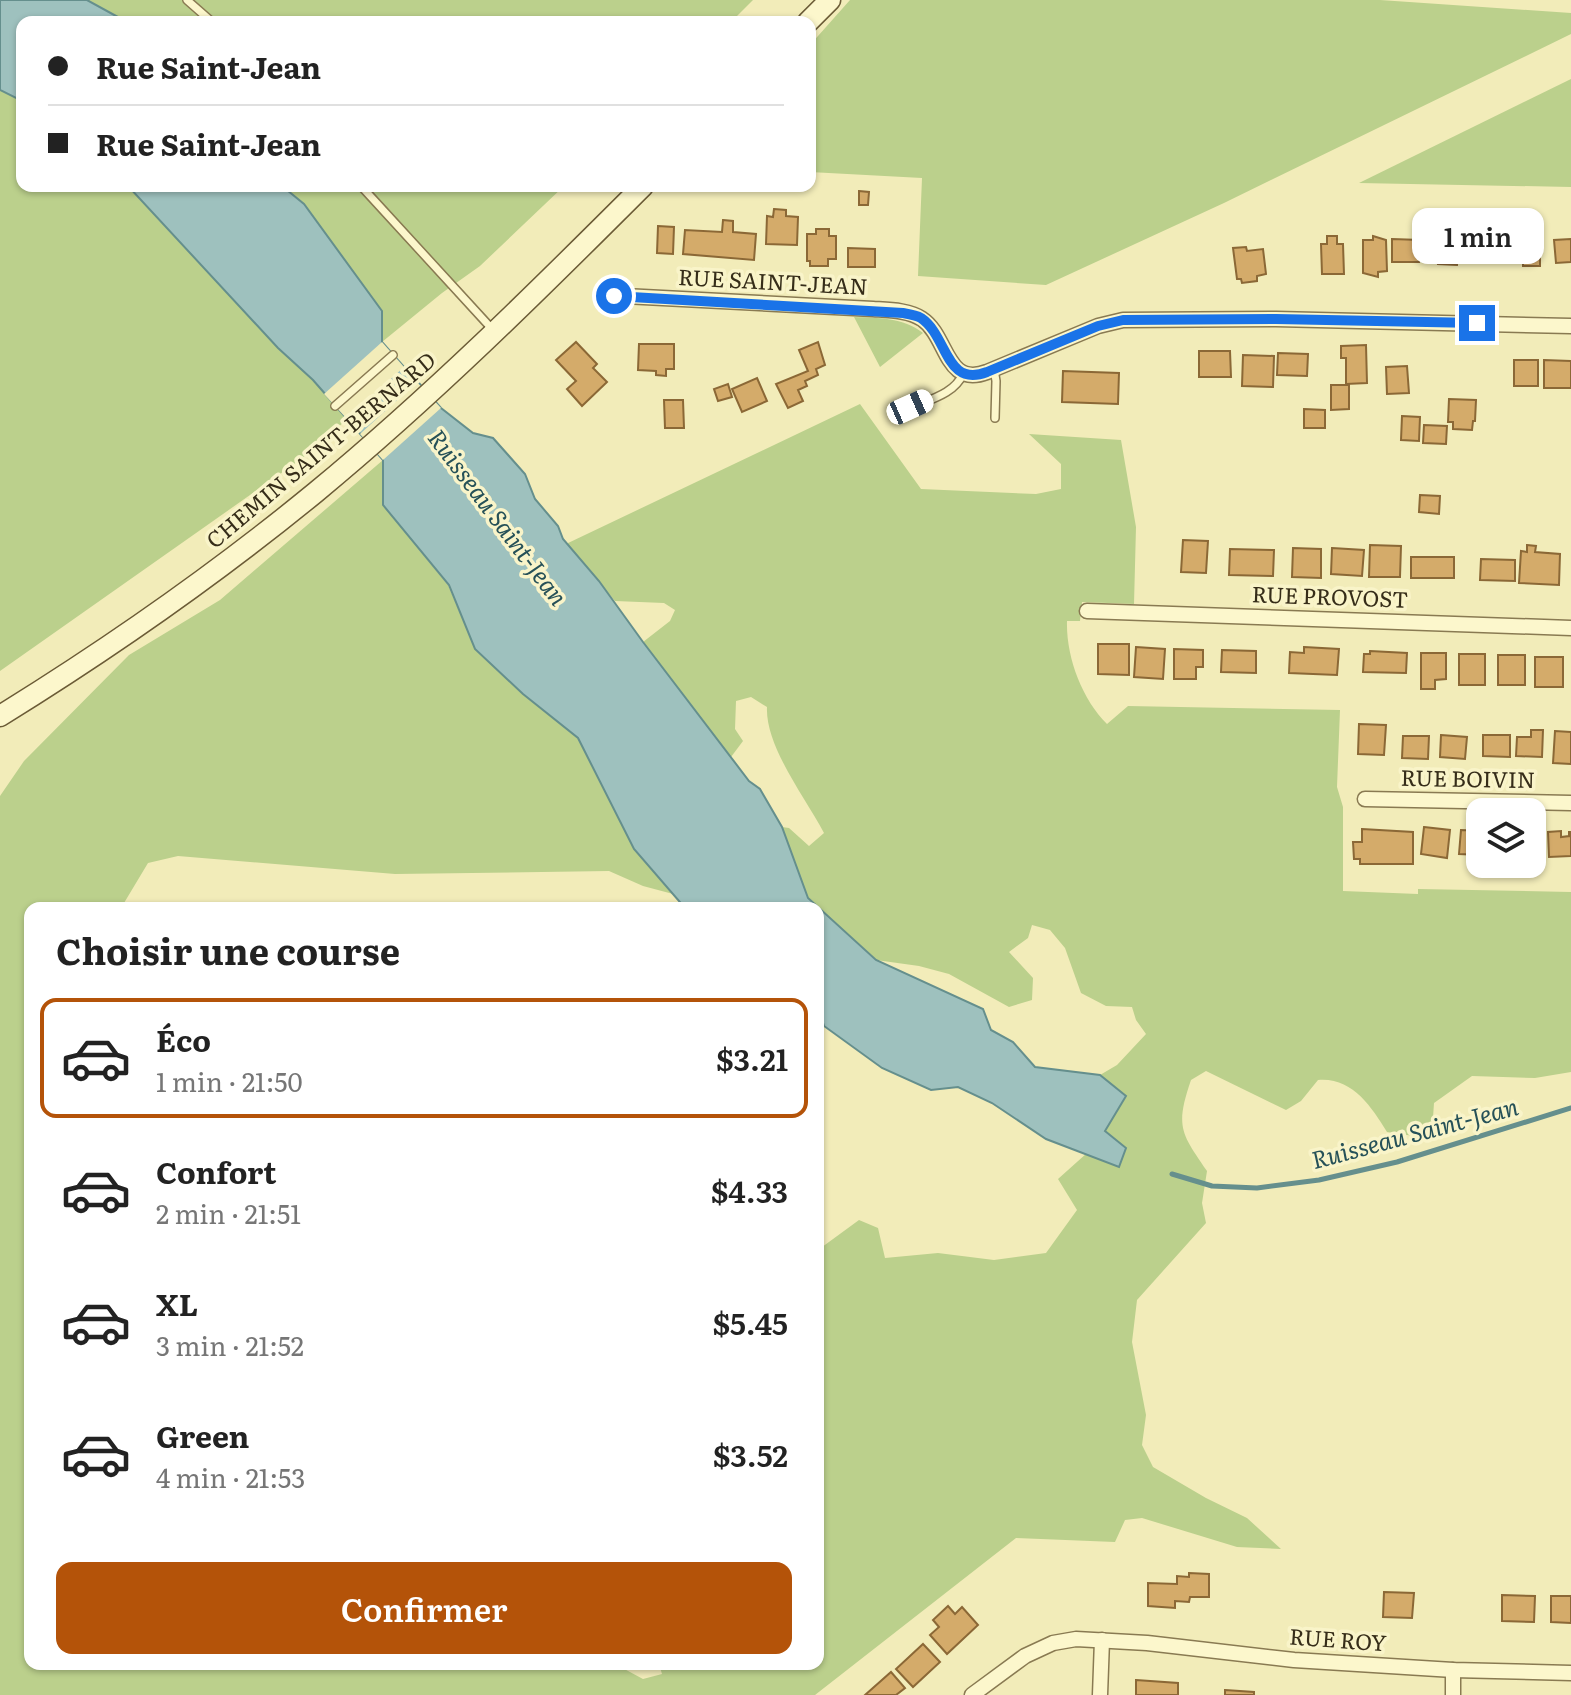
<!DOCTYPE html>
<html lang="fr">
<head>
<meta charset="utf-8">
<style>
  body { margin:0; font-family:Literata,serif; background:#f6f6f6; color:#222; height:100vh; display:flex; flex-direction:column; font-size:30px; white-space:nowrap }
  * { box-sizing:border-box; margin:0 }
  p { font-size:26px; color:#767676 }
  .icon { flex:none; width:44px; height:44px; fill:none; stroke:currentColor; stroke-width:2; stroke-linecap:round; stroke-linejoin:round }
  .map { position:relative; flex:1; overflow:hidden }
  .side { position:absolute; left:24px; top:902px; width:800px; height:768px; display:flex; flex-direction:column; background:#fff; border-radius:16px; box-shadow:0 2px 6px #0004 }
  .side>* { flex:none }
  .guide { position:absolute; left:16px; top:16px; width:800px; height:176px; border-radius:16px; box-shadow:0 2px 6px #0004; display:grid; align-content:center; height:176px; padding:0 32px; background:#fff }
  .buttons { position:absolute; left:1466px; top:798px; display:grid; gap:16px }
  .buttons a { display:grid; place-items:center; width:80px; height:80px; border-radius:16px; background:#fff; box-shadow:0 2px 6px #0004; font-size:40px }
  .end { position:absolute; width:36px; height:36px; margin:-18px; border:10px solid #1a73e8; background:#fff; box-shadow:0 0 0 4px #fff }
  .from { border-radius:50% }
  .bubble { position:absolute; height:56px; border-radius:16px; background:#fff; box-shadow:0 2px 6px #0004; font-size:26px; font-weight:600; line-height:56px; text-align:center }
  .car { position:absolute; width:24px; height:48px; margin:-24px -12px; border-radius:10px; box-shadow:0 0 6px 2px #0007; background:linear-gradient(#fff 24%,#345 0 40%,#fff 0 76%,#345 0 86%,#fff 0) }
  .guide b { display:flex; align-items:center; gap:28px; height:76px; font-size:30px }
  .guide b+b { border-top:2px solid #e0e0e0 }
  .guide i { width:20px; height:20px; background:#222 }
  ul { padding:0; list-style:none }
  li { display:flex; align-items:center; gap:24px; height:120px; margin:0 16px 12px; padding:0 16px; border:4px solid transparent; border-radius:16px }
  li div { flex:1 }
  li b { display:block; font-size:30px }
  li em { font-style:normal; font-weight:600 }
  li.on { border-color:#b45309 }
  li>.icon { width:72px; height:72px; stroke-width:1.5 }
  h2 { padding:0 32px; font-size:36px; line-height:96px }
  .primary-button { display:flex; gap:16px; margin-top:auto; padding:16px 32px }
  .primary-button a { flex:1; height:92px; border-radius:16px; background:#b45309; color:#fff; font-size:32px; font-weight:600; line-height:92px; text-align:center }
  .map>svg:first-child { display:block }
  .green { fill:#bbd08c }
  .water { fill:#9ec1be; stroke:#658f8d; stroke-width:2 }
  .pier { fill:#f2ecb9 }
  .lines { fill:none; stroke-linecap:round; stroke-linejoin:round }
  .stream { stroke:#658f8d; stroke-width:5 }
  .building { fill:#d4ab6a; stroke:#8b6836; stroke-width:2 }
  .lane-casing { stroke:#897a52; stroke-width:10 }
  .street-casing { stroke:#897a52; stroke-width:17 }
  .secondary-casing { stroke:#6b5b36; stroke-width:23 }
  .lane { stroke:#fcf7cc; stroke-width:7 }
  .street { stroke:#fcf7cc; stroke-width:14 }
  .secondary { stroke:#fcf7cc; stroke-width:20 }
  .route { stroke:#1a73e8; stroke-width:10 }
  .labels { text-anchor:middle; stroke-width:7; stroke-linejoin:round; paint-order:stroke }
  .street-label { font-size:22px; fill:#362d19; stroke:#f9f4c9 }
  .water-label { font-size:24px; font-style:italic; fill:#265158; stroke:#f9f4c9 }
</style>
</head>
<body>
<div class="map">
<svg width="1571" height="1695" viewBox="0 0 1571 1695">
  <rect width="100%" height="100%" fill="#f2ecb9"/>
  <g class="green">
    <path d="M87 0H753L731 22H127Z"/>
    <path d="M850 0H1380L1571 13V34L1224 203 1046 285 918 276 922 178 810 172V45Z"/>
    <path d="M1571 79V187L1359 183Z"/>
    <path d="M0 90 22 101V186H128L278 348 313 380 347 419 314 450 0 671Z"/>
    <path d="M282 186H564L480 266 442 293 382 342Z"/>
    <path d="M854 317C878 318 903 317 923 333L880 367Z"/>
    <path d="M860 404 921 489 1036 494 1061 489V464L1029 434 1121 440 1136 527 1134 604 1082 602 1080 621H1067C1066 657 1082 699 1107 724L1128 706 1340 710 1337 787 1343 807V891L1418 894V889L1571 892V1072L1535 1078 1472 1076 1434 1103 1432 1132 1414 1136 1387 1132C1371 1106 1352 1077 1318 1080L1301 1101 1286 1110 1206 1071 1191 1080C1175 1127 1181 1133 1207 1171L1202 1203 1206 1223 1137 1300 1132 1342 1146 1415 1142 1445 1153 1467 1206 1498 1247 1518 1281 1549 1237 1547 1142 1518 1125 1520 1115 1542 1016 1538 815 1695H0V796L24 761 129 655 220 600 383 460V505L448 585 475 648 523 694 578 738 634 849 673 894 643 886 609 871 395 874 178 856 148 863 121 908H30V1664H615L643 1679 662 1674 659 1664H818V1250L859 1220 878 1228 885 1258 938 1253 994 1260 1046 1253 1077 1210 1058 1179 1087 1153 1119 1167 1105 1132 1125 1096 1100 1075 1117 1065 1146 1034 1136 1020 1132 1007 1106 1006 1081 993 1065 948 1050 930 1032 925 1028 938 1009 952 1033 978 1032 1000 1009 1007 949 974 919 966 876 960 808 898 782 827 789 828 809 846 824 833C805 797 765 746 767 707L751 697 736 701 735 729 743 741 731 757 643 642 670 621 675 610 664 603 615 601 566 544Z"/>
  </g>
  <g class="water">
    <path d="M0 0H87L127 22H22V101L0 90Z"/>
    <path d="M128 186H282L304 204 382 311V342L404 367 421 379 418 382 441 408 473 433 493 438 525 474 535 499 558 526 563 539 599 581 643 642 749 781 760 789 782 827 808 898 876 960 983 1009 991 1030 1013 1042 1035 1067 1100 1075 1126 1096 1105 1131 1126 1148 1119 1167 1046 1139 992 1103 958 1087 931 1090 882 1068 824 1026 818 1007V908H685L634 849 578 738 523 694 475 649 449 585 383 505V460L313 380 278 348Z"/>
  </g>
  <g class="pier">
    <path d="M382 342 404 367 347 419 324 394Z"/>
    <path d="M417 382 441 408 383 460 360 434Z"/>
  </g>
  <g class="lines">
    <path class="stream" d="M1172 1174 1212 1186 1257 1188 1319 1180 1397 1162 1571 1108"/>
  </g>
  <g class="building">
    <path d="M859 191 869 192 868 205H859Z"/>
    <path d="M774 209 786 210V216L798 217 797 245 766 244 767 216 773 217Z"/>
    <path d="M1441 216 1460 217 1457 265 1438 264Z"/>
    <path d="M723 220 733 221V232L756 234 754 260 683 254 685 230 722 232Z"/>
    <path d="M1471 225 1499 226 1497 259 1470 258Z"/>
    <path d="M658 226 674 227 673 254 657 253Z"/>
    <path d="M816 229H829V236H836V259H828V266H810V261H807V234H816Z"/>
    <path d="M1509 230H1534V253H1540V266H1523V259H1509Z"/>
    <path d="M1327 236H1337V244H1343L1344 274H1322L1321 244H1327Z"/>
    <path d="M1373 236 1386 240 1387 271 1378 272V277L1363 273V240H1373Z"/>
    <path d="M1392 239 1420 240 1419 262H1392Z"/>
    <path d="M1571 239V262L1556 263 1554 240Z"/>
    <path d="M1246 247 1247 251 1263 249 1266 274 1257 276V281L1242 283 1241 279H1237L1233 248Z"/>
    <path d="M848 248 875 249V267H848Z"/>
    <path d="M576 342 597 364 593 368 607 382 582 406 567 389 576 381 556 360Z"/>
    <path d="M818 342 825 365 816 369 818 375 805 381 807 386 798 390 803 401 788 408 776 384 808 371 799 350Z"/>
    <path d="M639 344H674V369H666V376L656 375V371L638 370Z"/>
    <path d="M1366 345 1367 383 1346 384V358H1341V346Z"/>
    <path d="M1199 351H1230L1231 377H1199Z"/>
    <path d="M1278 353 1308 354 1307 376 1277 375Z"/>
    <path d="M1243 355 1274 356 1273 387 1242 386Z"/>
    <rect x="1514" y="360" width="24" height="26"/>
    <path d="M1544 360 1571 361V388H1544Z"/>
    <path d="M1407 366 1409 393 1387 394 1386 367Z"/>
    <path d="M1063 371 1119 373 1118 404 1062 402Z"/>
    <path d="M757 378 767 401 742 412 732 389Z"/>
    <path d="M728 384 732 397 718 401 714 389Z"/>
    <path d="M1331 385H1349V409L1331 410Z"/>
    <path d="M1449 399 1476 400 1475 421H1473L1472 430 1453 429V422H1448Z"/>
    <path d="M664 400H683L684 428H665Z"/>
    <path d="M1304 409 1325 410V428H1304Z"/>
    <path d="M1402 416 1420 417 1419 441 1401 440Z"/>
    <path d="M1424 425 1447 426 1446 444 1423 443Z"/>
    <path d="M1420 495 1440 496 1439 514 1419 512Z"/>
    <path d="M1183 540 1208 541 1206 573 1181 572Z"/>
    <path d="M1370 545 1401 546 1400 577H1369Z"/>
    <path d="M1527 545 1536 546 1535 552 1560 554 1559 585 1519 583 1521 551 1527 552Z"/>
    <path d="M1293 548 1321 549V578L1292 577Z"/>
    <path d="M1332 548 1364 550 1362 576 1331 574Z"/>
    <path d="M1230 549 1274 550 1273 576 1229 575Z"/>
    <rect x="1411" y="557" width="43" height="21"/>
    <path d="M1481 559 1515 560V581L1480 580Z"/>
    <path d="M1098 644H1129V675L1098 674Z"/>
    <path d="M1136 647 1165 649 1163 679 1134 677Z"/>
    <path d="M1304 647 1339 649 1337 675 1289 673 1290 652 1304 653Z"/>
    <path d="M1174 649 1203 650V667H1196V679H1174Z"/>
    <path d="M1222 650 1256 651V673L1221 672Z"/>
    <path d="M1370 651 1407 653 1406 673 1363 672 1364 654H1370Z"/>
    <path d="M1421 653H1446V679L1435 680V689H1421Z"/>
    <rect x="1459" y="654" width="26" height="31"/>
    <rect x="1498" y="655" width="27" height="30"/>
    <rect x="1535" y="657" width="28" height="30"/>
    <path d="M1359 724 1386 725 1384 755 1358 754Z"/>
    <path d="M1531 730H1543L1542 757 1516 756 1517 737H1531Z"/>
    <path d="M1555 731 1571 732V764L1553 763Z"/>
    <path d="M1441 735 1467 737 1465 759 1440 757Z"/>
    <path d="M1483 735H1510V757L1483 756Z"/>
    <path d="M1403 736H1429L1428 759 1402 758Z"/>
    <path d="M1424 827 1450 830 1447 858 1421 854Z"/>
    <path d="M1362 829 1413 832V864H1360V859H1354L1353 842H1362Z"/>
    <path d="M1461 830 1480 831V855L1459 854Z"/>
    <path d="M1561 831V837L1569 836V832H1571V856L1549 857 1548 832Z"/>
    <path d="M1189 1573 1209 1574V1597H1190L1189 1602 1175 1601V1608L1148 1606V1583L1177 1584V1576L1189 1577Z"/>
    <path d="M1384 1592 1414 1593 1412 1618 1383 1617Z"/>
    <path d="M1502 1595 1535 1596 1534 1622 1502 1621Z"/>
    <path d="M1551 1596H1571V1623L1551 1622Z"/>
    <path d="M948 1606 955 1614 962 1607 978 1625 947 1654 930 1635 939 1627 933 1620Z"/>
    <path d="M923 1644 940 1662 913 1687 896 1669Z"/>
    <path d="M891 1672 905 1688 896 1695H865Z"/>
    <path d="M1136 1680 1178 1683V1695H1136Z"/>
    <path d="M1225 1690 1254 1692V1695H1225Z"/>
  </g>
  <g class="lines">
    <g class="lane-casing">
      <g id="lane">
        <path d="M187 0 212 22"/>
        <path d="M361 186 493 330"/>
        <path d="M994 369 996 381 995 418"/>
        <path d="M335 406 393 355"/>
        <path d="M896 416C917 401 952 399 963 374"/>
      </g>
    </g>
    <g class="street-casing">
      <g id="street">
        <path d="M605 295 873 309C888 310 909 310 922 319 948 336 945 388 987 372L1098 326 1123 320 1276 319 1571 326"/>
        <path d="M1087 611 1571 628"/>
        <path d="M1365 799 1571 803"/>
        <path d="M1453 1670V1695"/>
        <path d="M972 1695 1025 1656 1053 1643 1076 1639 1147 1643 1294 1660 1453 1670 1571 1673"/>
        <path d="M1100 1695 1102 1640"/>
      </g>
    </g>
    <g class="secondary-casing">
      <g id="secondary">
        <path d="M808 22 830 0"/>
        <path d="M0 716C110 648 216 574 316 492 431 397 538 291 643 186"/>
      </g>
    </g>
    <use href="#lane" class="lane"/>
    <use href="#street" class="street"/>
    <use href="#secondary" class="secondary"/>
  </g>
  <g class="lines">
    <path class="route" d="M614 296 903 313C909 314 916 315 921 318 948 336 945 388 987 372L1098 326 1123 320 1276 319 1477 323"/>
  </g>
  <g class="labels">
    <g class="street-label">
      <text transform="translate(773 282) rotate(3)" y="8">RUE SAINT-JEAN</text>
      <text transform="translate(321 450) rotate(-40)" y="8">CHEMIN SAINT-BERNARD</text>
      <text transform="translate(1330 597) rotate(2)" y="8">RUE PROVOST</text>
      <text transform="translate(1468 779) rotate(1)" y="8">RUE BOIVIN</text>
      <text transform="translate(1338 1640) rotate(4)" y="8">RUE ROY</text>
    </g>
    <g class="water-label">
      <text transform="translate(497 518) rotate(53)" y="8">Ruisseau Saint-Jean</text>
      <text transform="translate(1415 1134) rotate(-15)" y="8">Ruisseau Saint-Jean</text>
    </g>
  </g>
</svg>
<div class="buttons">
<a><svg class="icon" aria-label="layers" viewBox="0 0 24 24"><path d="M12 4l9 5-9 5-9-5zM3 14l9 5 9-5"/></svg></a>
</div>
<i class="end from" style="left:614px;top:296px"></i>
<i class="end" style="left:1477px;top:323px"></i>
<div class="bubble" style="left:1412px;top:208px;width:132px">1 min</div>
<i class="car" style="left:910px;top:407px;rotate:66deg"></i>
<div class="guide">
<b><i class="from"></i>Rue Saint-Jean</b>
<b><i></i>Rue Saint-Jean</b>
</div>
<section class="side">
<h2>Choisir une course</h2>
<ul>
<li class="on"><svg class="icon" aria-label="car" viewBox="0 0 24 24"><path d="M5 17H2v-5l4-1 3-4h7l3 4 3 1v5h-3M9 17h6M6 11h13"/><circle cx="7" cy="17" r="2"/><circle cx="17" cy="17" r="2"/></svg><div><b>Éco</b><p>1 min · 21:50</p></div><em>$3.21</em></li>
<li><svg class="icon" aria-label="car" viewBox="0 0 24 24"><path d="M5 17H2v-5l4-1 3-4h7l3 4 3 1v5h-3M9 17h6M6 11h13"/><circle cx="7" cy="17" r="2"/><circle cx="17" cy="17" r="2"/></svg><div><b>Confort</b><p>2 min · 21:51</p></div><em>$4.33</em></li>
<li><svg class="icon" aria-label="car" viewBox="0 0 24 24"><path d="M5 17H2v-5l4-1 3-4h7l3 4 3 1v5h-3M9 17h6M6 11h13"/><circle cx="7" cy="17" r="2"/><circle cx="17" cy="17" r="2"/></svg><div><b>XL</b><p>3 min · 21:52</p></div><em>$5.45</em></li>
<li><svg class="icon" aria-label="car" viewBox="0 0 24 24"><path d="M5 17H2v-5l4-1 3-4h7l3 4 3 1v5h-3M9 17h6M6 11h13"/><circle cx="7" cy="17" r="2"/><circle cx="17" cy="17" r="2"/></svg><div><b>Green</b><p>4 min · 21:53</p></div><em>$3.52</em></li>
</ul>
<div class="primary-button"><a>Confirmer</a></div>
</section>
</div>
</body>
</html>
